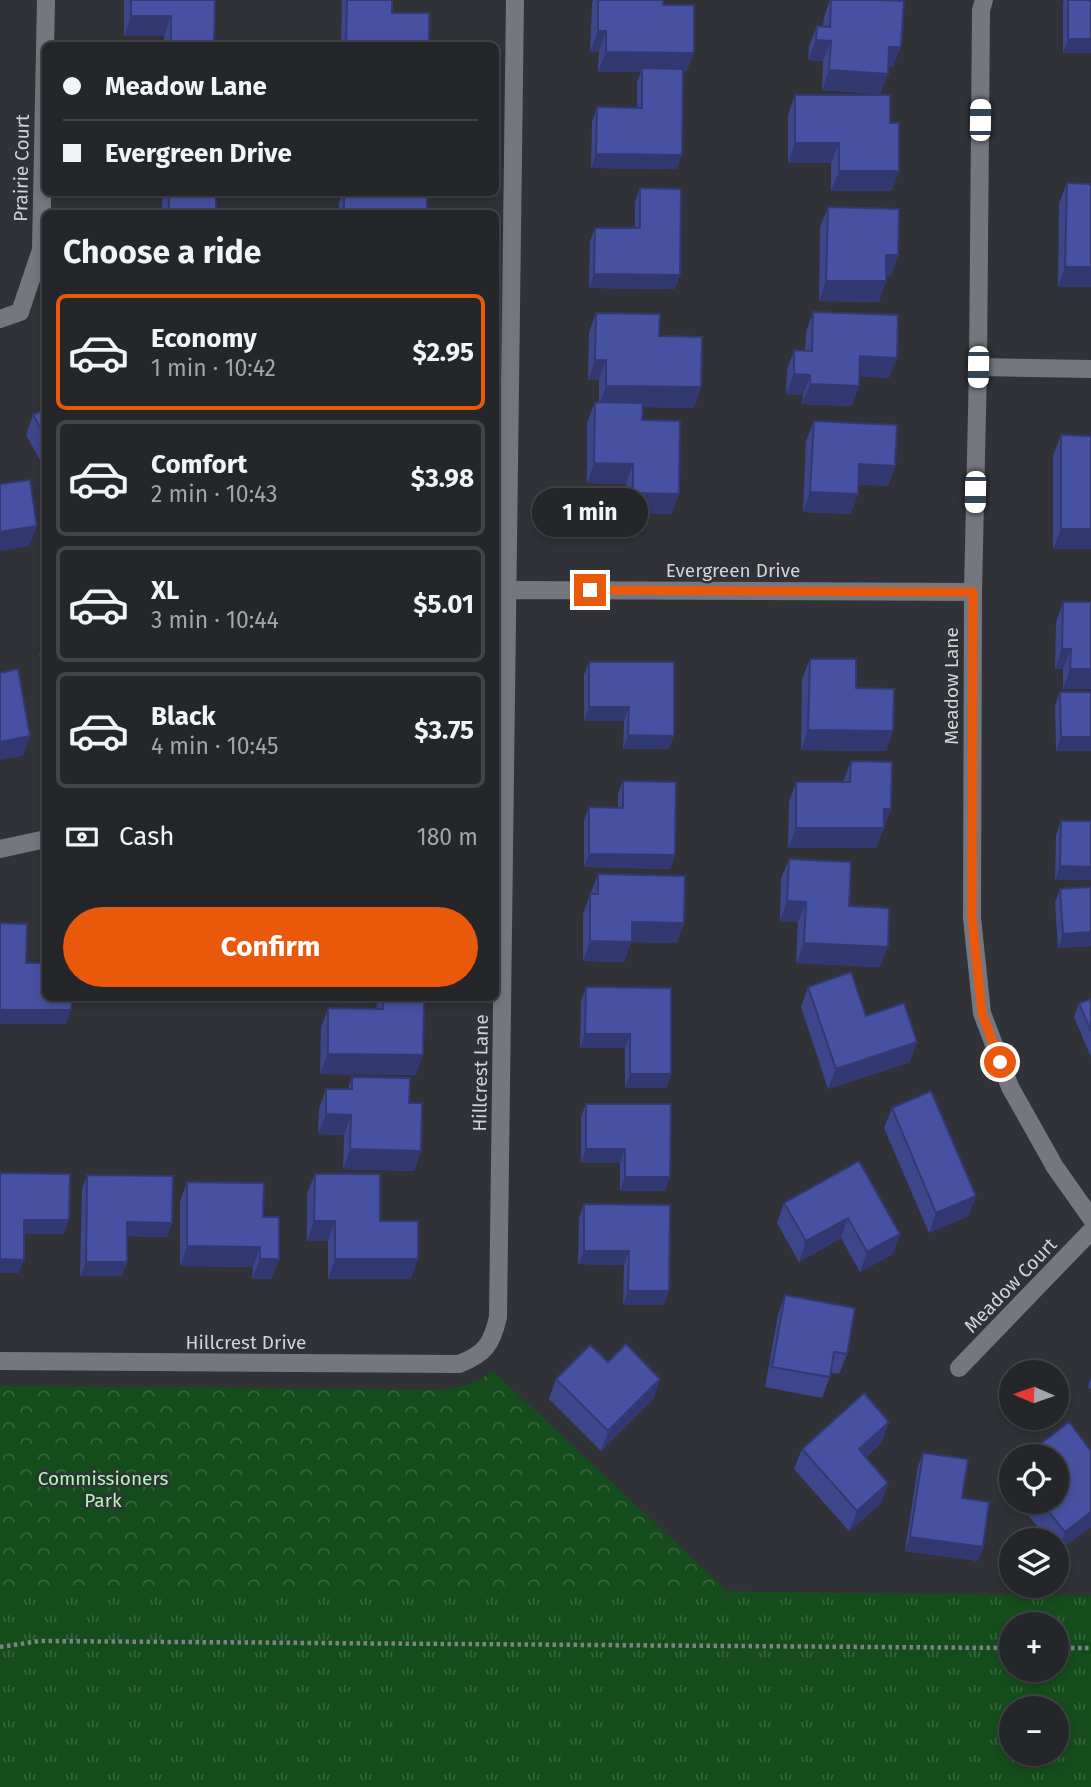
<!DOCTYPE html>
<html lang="en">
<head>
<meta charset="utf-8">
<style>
  body { margin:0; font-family:"Fira Sans",sans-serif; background:#2d2e32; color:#f1f3f6; height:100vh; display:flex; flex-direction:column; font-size:26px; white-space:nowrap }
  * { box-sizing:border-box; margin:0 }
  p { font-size:23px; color:#a3a5a8 }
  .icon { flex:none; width:38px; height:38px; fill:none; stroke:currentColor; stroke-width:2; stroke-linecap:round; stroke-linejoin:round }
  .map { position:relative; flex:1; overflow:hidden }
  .panel { position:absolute; left:42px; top:210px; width:457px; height:791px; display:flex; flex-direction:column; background:#25262a; border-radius:10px; box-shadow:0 4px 10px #0003,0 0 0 2px #424347 }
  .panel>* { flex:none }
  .banner { position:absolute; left:42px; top:42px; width:457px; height:154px; border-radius:10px; box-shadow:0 4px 10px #0003,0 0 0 2px #424347; display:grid; align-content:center; height:154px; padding:0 21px; background:#25262a }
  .needle { width:46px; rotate:272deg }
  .buttons { position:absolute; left:999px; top:1360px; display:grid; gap:14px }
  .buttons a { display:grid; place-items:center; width:70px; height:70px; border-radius:50%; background:#25262a; box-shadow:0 4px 10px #0003,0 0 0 2px #424347; font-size:35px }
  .end { position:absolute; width:32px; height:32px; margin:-16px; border:9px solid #ea580c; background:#fff; box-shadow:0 0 0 4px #fff }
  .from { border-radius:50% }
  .bubble { position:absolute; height:49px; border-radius:24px; background:#25262a; box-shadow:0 4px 10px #0003,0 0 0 2px #424347; font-size:23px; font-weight:700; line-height:49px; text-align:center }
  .car { position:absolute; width:21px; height:42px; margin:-21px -10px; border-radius:9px; box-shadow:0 0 5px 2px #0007; background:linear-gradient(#fff 24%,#345 0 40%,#fff 0 76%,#345 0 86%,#fff 0) }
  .banner b { display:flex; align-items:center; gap:24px; height:66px; font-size:26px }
  .banner b+b { border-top:2px solid #424347 }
  .banner i { width:18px; height:18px; background:#f1f3f6 }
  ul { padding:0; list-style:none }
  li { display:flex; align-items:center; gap:21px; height:116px; margin:0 14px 10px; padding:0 7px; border:4px solid #424347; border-radius:10px }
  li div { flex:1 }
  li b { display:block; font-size:26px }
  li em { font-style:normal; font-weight:700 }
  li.on { border-color:#ea580c }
  li>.icon { width:63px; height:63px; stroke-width:1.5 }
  h2 { padding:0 21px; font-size:32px; line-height:84px }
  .pay { display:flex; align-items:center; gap:18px; height:77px; padding:0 21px; font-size:26px }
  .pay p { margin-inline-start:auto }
  .button { display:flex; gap:14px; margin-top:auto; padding:14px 21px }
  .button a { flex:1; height:80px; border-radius:42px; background:#ea580c; color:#fff; font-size:28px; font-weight:700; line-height:80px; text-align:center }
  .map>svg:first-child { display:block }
  .grass { fill:url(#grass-tufts); fill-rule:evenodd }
  .park { fill:url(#park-crowns) }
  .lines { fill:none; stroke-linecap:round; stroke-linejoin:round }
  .path { stroke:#808186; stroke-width:4.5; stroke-dasharray:3.5 3.5; stroke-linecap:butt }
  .street { stroke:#75777e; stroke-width:18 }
  .wall { fill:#3d468b }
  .shaded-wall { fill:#323971 }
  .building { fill:#4751a2; stroke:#323971; stroke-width:2 }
  .route { stroke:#ea580c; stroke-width:9 }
  .labels { text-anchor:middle; stroke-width:5; stroke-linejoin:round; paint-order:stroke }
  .street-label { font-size:19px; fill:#d2d3d7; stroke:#313238 }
  .park-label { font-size:19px; fill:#adfbaf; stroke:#313238 }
</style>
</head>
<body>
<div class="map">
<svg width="1091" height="1787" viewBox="0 0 1091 1787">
  <defs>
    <pattern id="grass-tufts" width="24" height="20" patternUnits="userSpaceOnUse" patternTransform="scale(1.75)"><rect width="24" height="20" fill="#154c1b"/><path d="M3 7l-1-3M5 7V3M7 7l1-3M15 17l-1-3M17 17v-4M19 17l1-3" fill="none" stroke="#36653b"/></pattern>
    <pattern id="park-crowns" width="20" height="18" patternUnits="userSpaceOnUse" patternTransform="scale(1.75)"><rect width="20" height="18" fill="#154c1b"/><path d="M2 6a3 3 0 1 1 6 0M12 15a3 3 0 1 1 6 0" fill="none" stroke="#36653b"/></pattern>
  </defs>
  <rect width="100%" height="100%" fill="#313238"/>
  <path class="grass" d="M551 1589 1091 1596V1787H0V1592ZM1012 1624H1057V1670H1012ZM1012 1708H1057V1754H1012Z"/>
  <path class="park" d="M493 1371 727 1591 551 1589 0 1592V1386L439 1390C460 1388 476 1384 493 1371Z"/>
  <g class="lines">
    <g class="path">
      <path d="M0 1647 40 1641 1012 1648"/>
      <path d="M1057 1648H1091"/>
    </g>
    <g class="street">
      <path d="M984 0 981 10 978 367 973 592 972 918 982 1013 1010 1087 1055 1167 1091 1218"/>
      <path d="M0 319 20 312 41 250 46 0"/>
      <path d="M978 367 1091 369"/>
      <path d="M495 597 508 590 973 592"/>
      <path d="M0 849 46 839"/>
      <path d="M0 1361 459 1364C485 1354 492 1344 498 1317L515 0"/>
      <path d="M959 1368 1091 1231"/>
    </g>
  </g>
  <g class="wall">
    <path d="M124 0H215L214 46H164V36H124Z"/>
    <path d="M342 0H392V13L429 46H341Z"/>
    <path d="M593 0H663V5L686 73H683L677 169 591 168 592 121 597 107 637 108V82L641 72H598L599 51 590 52 592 4Z"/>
    <path d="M830 0H879L893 67H888V74L880 94 822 90 823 61 808 60 809 46 817 26H823L824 17Z"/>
    <path d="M1064 0H1091L1063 53V2Z"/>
    <path d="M795 95 892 191H831V163H788V115Z"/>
    <path d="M1067 183 1091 184V287H1058L1059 203Z"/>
    <path d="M640 188 680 275 675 289 589 288 590 241 595 228H635V202Z"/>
    <path d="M165 192H216V214H162V201Z"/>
    <path d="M343 192H427V214H339V203Z"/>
    <path d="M828 207 891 276H886L879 302 819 301 820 227Z"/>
    <path d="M813 312 889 378 859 376 852 406 802 404 803 395 786 394 787 370 794 350 805 351 806 332Z"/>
    <path d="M596 313 659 336 701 387 694 408 643 407 642 420 679 494 671 514 625 513 626 484 587 483V423L595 402 599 403V380H588L589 333Z"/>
    <path d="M46 408V471L26 435 33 415Z"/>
    <path d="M814 421 895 466 888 486 858 484 851 514 803 512 806 441Z"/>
    <path d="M1061 435 1091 549H1053V456Z"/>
    <path d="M1063 602H1091V689H1063V669H1055L1056 622Z"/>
    <path d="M46 636V667L39 655Z"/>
    <path d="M810 659 856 688 893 731 886 751 801 750 802 679Z"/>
    <path d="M589 662 669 749H623L624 721H584V675Z"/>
    <path d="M1060 692H1091L1056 751 1055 706Z"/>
    <path d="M851 761 891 809 876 848H788L789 802 796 782H843Z"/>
    <path d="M623 781 675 855 670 869 584 867V821L589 807 618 808V794Z"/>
    <path d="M1061 821H1091V880H1055L1056 835Z"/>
    <path d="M789 859 880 967 796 963 798 922 780 921 781 879Z"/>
    <path d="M598 874 677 943 631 942 624 962 583 961V914Z"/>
    <path d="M1091 887V946L1058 948 1055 903 1060 889Z"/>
    <path d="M586 987 671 1074 666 1088H625V1048H580L581 1001Z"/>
    <path d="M808 987 866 1016 910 1062 828 1089 801 1007Z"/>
    <path d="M379 998H424L416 1075 320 1074 321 1028 328 1008 376 1009Z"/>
    <path d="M1091 999V1057L1074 1017 1079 1003Z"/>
    <path d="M352 1077 409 1103 421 1151 414 1171 343 1169 344 1135 318 1134 319 1109 326 1089H348Z"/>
    <path d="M586 1104 665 1191H620V1163H581V1117Z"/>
    <path d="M892 1108 976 1196 968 1216 929 1233 884 1128Z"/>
    <path d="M859 1161 893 1254 860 1272 841 1238 799 1262 777 1223 784 1203Z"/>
    <path d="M315 1174 380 1221 411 1279H328V1241H307V1194Z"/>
    <path d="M87 1175 172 1223 167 1237 127 1236V1262L122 1276H80L82 1189Z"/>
    <path d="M187 1182 263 1217 279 1259 271 1279H252L253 1267 180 1266V1202Z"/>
    <path d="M584 1204 670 1205 664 1305H623L624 1265 578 1264 579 1218Z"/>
    <path d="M785 1295 847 1354 839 1374 831 1373 822 1398 765 1387 778 1315Z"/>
    <path d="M608 1362 660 1379 653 1399 601 1451 549 1399 556 1379Z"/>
    <path d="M1091 1377V1389L1088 1387Z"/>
    <path d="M882 1442 866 1457 888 1483 881 1503 849 1531 794 1469 802 1449Z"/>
    <path d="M1035 1448 1091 1451V1527L1057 1552V1540H1048L1029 1516 1035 1502H1057V1456H1032Z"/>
    <path d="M923 1453 962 1498 978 1561 905 1551 918 1466Z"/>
  </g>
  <g class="shaded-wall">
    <path d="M131 16H171L164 36H124Z"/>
    <path d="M598 31H606L599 51 590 52Z"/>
    <path d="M1068 39H1091V53H1063Z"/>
    <path d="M816 40 831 41 823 61 808 60Z"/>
    <path d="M889 47H901L893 67H882Z"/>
    <path d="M606 52 694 53 686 73 642 72V68L641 72H598Z"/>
    <path d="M829 70 888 74 880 94 822 90Z"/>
    <path d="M795 143H839L831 163H788Z"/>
    <path d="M596 154 682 155 677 169 591 168Z"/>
    <path d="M839 171H899L892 191H831Z"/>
    <path d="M886 255H898L891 276H879Z"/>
    <path d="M1065 267H1091V287H1058Z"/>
    <path d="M594 274 680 275 675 289 589 288Z"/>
    <path d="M826 281H886L879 302 819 301Z"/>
    <path d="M860 356 897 358 889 378 853 376Z"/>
    <path d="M595 360H606L599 380H588Z"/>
    <path d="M794 374 810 375 803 395 786 394Z"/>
    <path d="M810 384 859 386 852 406 802 404Z"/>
    <path d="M606 386 701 387 694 408 599 406Z"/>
    <path d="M594 463 633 464 626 484 587 483Z"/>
    <path d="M859 464 895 466 888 486 852 484Z"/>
    <path d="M810 492 858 494 851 514 803 512Z"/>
    <path d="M633 493 679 494 671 514 625 513Z"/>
    <path d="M37 526 29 546 0 551V532Z"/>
    <path d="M1061 529H1091V549H1053Z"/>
    <path d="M1062 649H1071L1063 669H1055Z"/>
    <path d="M1070 669H1091V689H1063Z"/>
    <path d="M589 707H629L624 721H584Z"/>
    <path d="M808 730 893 731 886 751 801 750Z"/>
    <path d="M628 735 674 736 669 749H623Z"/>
    <path d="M30 736 23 756 0 760V742Z"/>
    <path d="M1061 737H1091V751H1056Z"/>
    <path d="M884 809H891L876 848H788L796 828Z"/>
    <path d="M589 854 675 855 670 869 584 867Z"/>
    <path d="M1060 866 1091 867V880H1055Z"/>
    <path d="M787 901 806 902 798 922 780 921Z"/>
    <path d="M632 922 684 923 677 943 631 942 624 962 583 961 590 941Z"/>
    <path d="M1091 932V946L1058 948 1063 934Z"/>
    <path d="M804 943 888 947 880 967 796 963Z"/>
    <path d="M0 1010H71L66 1024H0Z"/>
    <path d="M585 1034H630L625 1048H580Z"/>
    <path d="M917 1042 910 1062 828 1089 836 1069Z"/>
    <path d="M328 1054 423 1055 416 1075 320 1074Z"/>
    <path d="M630 1074H671L666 1088H625Z"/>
    <path d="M326 1114 351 1115 344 1135 318 1134Z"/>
    <path d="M350 1149 421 1151 414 1171 343 1169Z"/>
    <path d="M586 1149H625L620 1163H581Z"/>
    <path d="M625 1177H670L665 1191H620Z"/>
    <path d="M976 1196 968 1216 929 1233 936 1213Z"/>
    <path d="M848 1218 841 1238 799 1262 806 1241Z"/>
    <path d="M24 1220H69L64 1234H19Z"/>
    <path d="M314 1221H335L328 1241H307Z"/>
    <path d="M127 1222 172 1223 167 1237 122 1236Z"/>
    <path d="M900 1234 893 1254 860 1272 867 1252Z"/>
    <path d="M187 1246 260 1247 253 1267 180 1266Z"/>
    <path d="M584 1251H629L624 1265 578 1264Z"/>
    <path d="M0 1259 24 1260 19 1273H0Z"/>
    <path d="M260 1259H279L271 1279H252Z"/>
    <path d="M335 1259H418L411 1279H328Z"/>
    <path d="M86 1262H127L122 1276H80Z"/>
    <path d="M628 1291H669L664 1305H623Z"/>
    <path d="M660 1379 653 1399 601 1451 608 1431Z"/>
    <path d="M889 1422 882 1442 852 1469 859 1449Z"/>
    <path d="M888 1483 881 1503 849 1531 857 1511Z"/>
    <path d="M1091 1512V1527L1057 1552 1065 1532Z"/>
    <path d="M910 1537 983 1547 978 1561 905 1551Z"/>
  </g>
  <g class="building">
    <path d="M131 0H215L214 46H171V16H131Z"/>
    <path d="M347 0H392V13H429V46H346Z"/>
    <path d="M598 0H663V5H694V53L606 52V31H598Z"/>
    <path d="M831 0H879L904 1 901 47H889L888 74 829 70 831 41 816 40 817 26 830 27Z"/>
    <rect x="1068" y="0" width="23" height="39"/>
    <path d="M642 68 683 69 682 155 596 154 597 107 642 108Z"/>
    <path d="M795 95H890V123H899V171H839V143H795Z"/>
    <path d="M1067 183 1091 184V267H1065Z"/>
    <path d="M640 188 681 189 680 275 594 274 595 228H640Z"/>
    <rect x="169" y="192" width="47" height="22"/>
    <rect x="344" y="192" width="83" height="22"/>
    <path d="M828 207 899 209 898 255H886V281H826Z"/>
    <path d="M813 312 898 315 897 358 860 356 859 386 810 384V375L794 374V350L812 351Z"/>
    <path d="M596 313 660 314 659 336 702 337 701 387 606 386V360H595Z"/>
    <path d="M595 402 643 403 642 420 680 421 679 494 633 493V464L594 463Z"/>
    <path d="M46 408V438L33 415Z"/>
    <path d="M814 421 897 425 895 466 859 464 858 494 810 492Z"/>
    <path d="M1061 435 1091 436V529H1061Z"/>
    <path d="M30 480 37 526 0 532V484Z"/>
    <path d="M1063 602H1091V669H1070L1071 649H1062Z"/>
    <path d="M810 659H856V688L894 689 893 731 808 730Z"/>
    <path d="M589 662H674V736L628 735 629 707H589Z"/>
    <path d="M18 669 30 736 0 742V673Z"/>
    <path d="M1060 692H1091V737H1061Z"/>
    <path d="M851 761 892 762 891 809H884V828H796V782H850Z"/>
    <path d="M623 781 676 782 675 855 589 854V807L623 808Z"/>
    <path d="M1061 821H1091V867L1060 866Z"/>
    <path d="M789 859 851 862 849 906 889 908 888 947 804 943 806 902 787 901Z"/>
    <path d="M598 874 685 876 684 923 632 922V942L590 941V894H598Z"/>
    <path d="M1091 887V932L1063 934 1060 889Z"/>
    <path d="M0 923 27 924 26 963H46V998H72L71 1010H0Z"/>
    <path d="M851 972 866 1016 904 1003 917 1042 836 1069 808 987Z"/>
    <path d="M586 987 671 988V1074H630V1034H585Z"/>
    <path d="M383 998H424L423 1055 328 1054V1008L383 1009Z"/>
    <path d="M1091 999V1031L1079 1003Z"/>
    <path d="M352 1077 410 1078 409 1103H422L421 1151 350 1149 351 1115 326 1114V1089H352Z"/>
    <path d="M931 1091 976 1196 936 1213 892 1108Z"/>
    <path d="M586 1104H671L670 1177H625V1149H586Z"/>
    <path d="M859 1161 900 1234 867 1252 848 1218 806 1241 784 1203Z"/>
    <path d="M0 1173 70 1174 69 1220H24V1260L0 1259Z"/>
    <path d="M315 1174H380V1221H418V1259H335V1221H314Z"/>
    <path d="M87 1175 173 1176 172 1223 127 1222V1262H86Z"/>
    <path d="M187 1182 264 1183 263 1217H279V1259H260V1247L187 1246Z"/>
    <path d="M584 1204 670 1205 669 1291H628L629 1251H584Z"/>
    <path d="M785 1295 855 1308 847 1354 834 1352 830 1377 772 1367Z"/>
    <path d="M626 1344 660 1379 608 1431 556 1379 590 1345 608 1362Z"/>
    <path d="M864 1393 889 1422 859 1449 888 1483 857 1511 802 1449Z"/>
    <path d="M1069 1422 1091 1451V1512L1065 1532 1041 1502H1057V1480L1059 1479 1057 1476V1456H1041L1035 1448Z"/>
    <path d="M923 1453 968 1459 962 1498 989 1502 983 1547 910 1537Z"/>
  </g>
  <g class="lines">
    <path class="route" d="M590 590 973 592 972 918 982 1013 1000 1062"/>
  </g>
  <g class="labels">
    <g class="street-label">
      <text transform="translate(21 168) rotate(-89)" y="7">Prairie Court</text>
      <text x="733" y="577">Evergreen Drive</text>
      <text transform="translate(951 686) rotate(-90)" y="7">Meadow Lane</text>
      <text transform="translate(480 1073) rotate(-89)" y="7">Hillcrest Lane</text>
      <text transform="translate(1010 1285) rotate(-46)" y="7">Meadow Court</text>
      <text x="246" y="1349">Hillcrest Drive</text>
    </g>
    <g class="park-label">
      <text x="103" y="1485">Commissioners<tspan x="103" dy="22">Park</tspan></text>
    </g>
  </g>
</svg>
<div class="buttons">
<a><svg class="needle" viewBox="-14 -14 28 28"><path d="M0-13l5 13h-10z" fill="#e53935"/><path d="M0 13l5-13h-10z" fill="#a3a5a8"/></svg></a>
<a><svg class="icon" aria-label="locate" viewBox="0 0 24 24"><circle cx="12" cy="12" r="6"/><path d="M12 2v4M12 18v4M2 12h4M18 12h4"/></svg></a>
<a><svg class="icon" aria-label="layers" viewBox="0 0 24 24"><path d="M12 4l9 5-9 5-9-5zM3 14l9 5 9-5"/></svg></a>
<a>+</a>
<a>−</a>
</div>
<i class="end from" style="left:1000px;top:1062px"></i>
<i class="end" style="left:590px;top:590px"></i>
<div class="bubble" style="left:532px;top:488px;width:116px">1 min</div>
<i class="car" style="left:980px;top:120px;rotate:1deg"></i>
<i class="car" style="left:978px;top:367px;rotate:181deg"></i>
<i class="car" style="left:975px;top:492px;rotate:181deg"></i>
<div class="banner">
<b><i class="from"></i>Meadow Lane</b>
<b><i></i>Evergreen Drive</b>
</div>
<section class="panel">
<h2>Choose a ride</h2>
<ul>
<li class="on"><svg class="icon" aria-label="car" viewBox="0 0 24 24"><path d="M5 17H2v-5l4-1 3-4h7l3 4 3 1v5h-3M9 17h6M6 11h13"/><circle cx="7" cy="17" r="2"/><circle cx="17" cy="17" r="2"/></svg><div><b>Economy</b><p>1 min · 10:42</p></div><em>$2.95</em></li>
<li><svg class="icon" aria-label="car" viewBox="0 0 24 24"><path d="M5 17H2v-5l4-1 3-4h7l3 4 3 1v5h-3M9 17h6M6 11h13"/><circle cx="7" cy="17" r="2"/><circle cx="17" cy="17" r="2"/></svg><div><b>Comfort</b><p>2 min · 10:43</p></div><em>$3.98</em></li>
<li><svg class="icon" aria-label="car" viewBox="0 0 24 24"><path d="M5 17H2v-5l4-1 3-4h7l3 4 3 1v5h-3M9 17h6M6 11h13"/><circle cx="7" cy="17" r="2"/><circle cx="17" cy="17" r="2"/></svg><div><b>XL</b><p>3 min · 10:44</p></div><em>$5.01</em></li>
<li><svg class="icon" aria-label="car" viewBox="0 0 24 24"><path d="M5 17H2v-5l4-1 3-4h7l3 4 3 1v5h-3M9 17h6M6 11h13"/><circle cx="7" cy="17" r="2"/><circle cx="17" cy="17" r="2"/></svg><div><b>Black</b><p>4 min · 10:45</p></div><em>$3.75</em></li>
</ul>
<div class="pay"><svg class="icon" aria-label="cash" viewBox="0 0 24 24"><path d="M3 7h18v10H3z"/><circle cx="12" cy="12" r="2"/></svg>Cash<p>180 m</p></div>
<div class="button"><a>Confirm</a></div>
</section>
</div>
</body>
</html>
